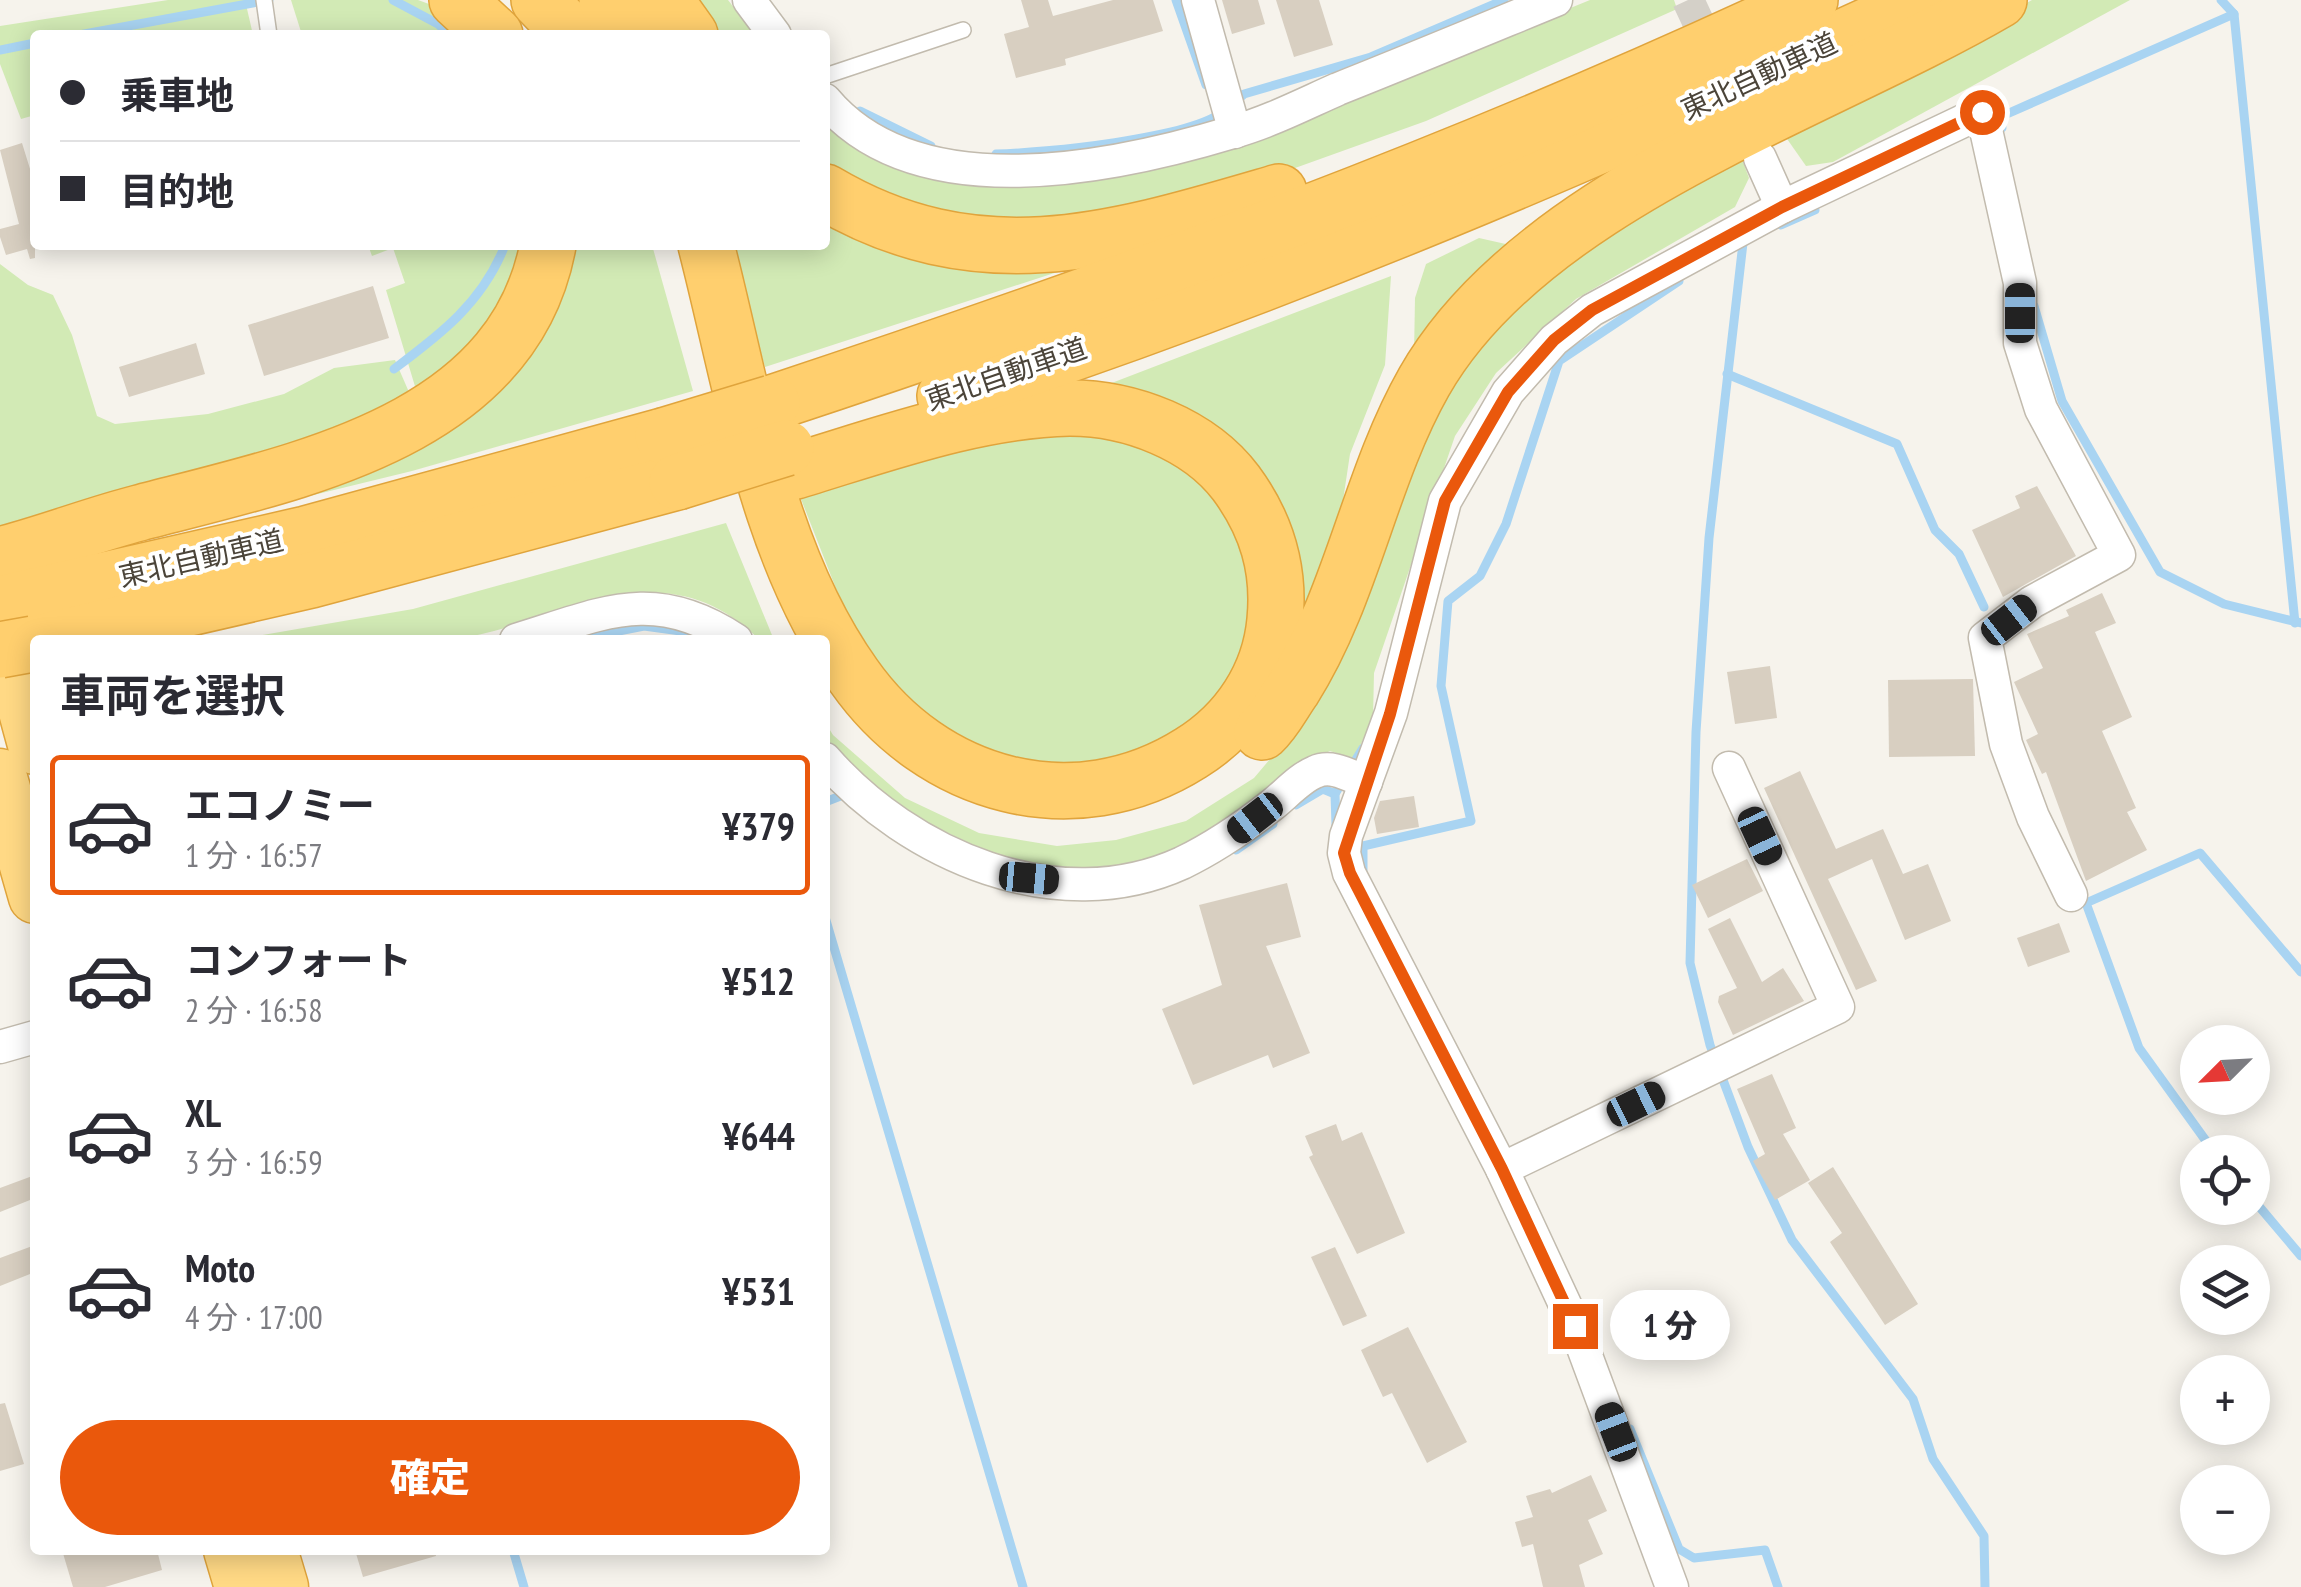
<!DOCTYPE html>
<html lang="ja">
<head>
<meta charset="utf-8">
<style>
  body { margin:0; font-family:"PT Sans Narrow","Noto Sans JP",sans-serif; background:#f2f2f3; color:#2b2b33; height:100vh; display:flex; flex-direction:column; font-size:38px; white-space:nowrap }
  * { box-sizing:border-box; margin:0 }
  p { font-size:32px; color:#7c7c81 }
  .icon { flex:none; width:55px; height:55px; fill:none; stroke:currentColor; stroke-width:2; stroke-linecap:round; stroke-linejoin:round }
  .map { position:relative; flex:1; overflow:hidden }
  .drawer { position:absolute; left:30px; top:635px; width:800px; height:920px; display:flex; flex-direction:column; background:#fff; border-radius:10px; box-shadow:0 5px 25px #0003 }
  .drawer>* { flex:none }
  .banner { position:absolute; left:30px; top:30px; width:800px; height:220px; border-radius:10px; box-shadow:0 5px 25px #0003; display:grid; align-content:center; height:220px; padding:0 30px; background:#fff }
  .needle { width:65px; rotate:246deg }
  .fabs { position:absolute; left:2180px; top:1025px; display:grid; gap:20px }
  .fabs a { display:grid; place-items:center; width:90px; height:90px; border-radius:50%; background:#fff; box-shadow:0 5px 25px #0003; font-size:50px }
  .end { position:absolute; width:45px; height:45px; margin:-22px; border:12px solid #ea580c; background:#fff; box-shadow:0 0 0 5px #fff }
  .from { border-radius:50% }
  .bubble { position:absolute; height:70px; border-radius:35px; background:#fff; box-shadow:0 5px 25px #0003; font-size:32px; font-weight:800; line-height:70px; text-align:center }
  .car { position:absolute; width:30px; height:60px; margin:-30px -15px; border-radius:12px; box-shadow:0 0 8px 2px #0007; background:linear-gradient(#222 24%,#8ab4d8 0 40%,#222 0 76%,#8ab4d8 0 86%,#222 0) }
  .banner b { display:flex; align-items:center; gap:35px; height:95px; font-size:38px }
  .banner b+b { border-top:2px solid #e1e1e2 }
  .banner i { width:25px; height:25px; background:#2b2b33 }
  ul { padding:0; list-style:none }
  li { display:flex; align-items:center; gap:30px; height:140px; margin:0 20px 15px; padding:0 10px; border:5px solid transparent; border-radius:10px }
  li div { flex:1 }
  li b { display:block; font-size:38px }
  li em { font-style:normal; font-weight:800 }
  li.on { border-color:#ea580c }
  li>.icon { width:90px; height:90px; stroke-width:1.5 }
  h2 { padding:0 30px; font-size:45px; line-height:120px }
  .action { display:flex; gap:20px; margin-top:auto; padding:20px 30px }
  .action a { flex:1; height:115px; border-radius:60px; background:#ea580c; color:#fff; font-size:40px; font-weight:800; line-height:115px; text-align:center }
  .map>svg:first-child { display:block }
  .green { fill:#d2eab5 }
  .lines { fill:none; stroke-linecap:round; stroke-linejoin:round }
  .stream { stroke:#a9d4f2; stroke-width:9 }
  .building { fill:#d8cfc1 }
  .minor-tunnel { stroke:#d4d0c8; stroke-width:32; stroke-dasharray:32 16; stroke-linecap:butt }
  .service-casing { stroke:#c2bbae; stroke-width:18 }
  .minor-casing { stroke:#c2bbae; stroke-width:35 }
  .trunk-casing { stroke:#e0a43c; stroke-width:55 }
  .motorway-casing { stroke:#e0a43c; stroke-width:58 }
  .service { stroke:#fff; stroke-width:15 }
  .minor { stroke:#fff; stroke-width:32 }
  .trunk { stroke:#ffd985; stroke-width:52 }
  .motorway { stroke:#ffcf6e; stroke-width:55 }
  .motorway-bridge-casing { stroke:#e0a43c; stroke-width:58; stroke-linecap:butt }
  .motorway-bridge { stroke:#ffcf6e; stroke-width:55 }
  .route { stroke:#ea580c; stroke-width:12 }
  .labels { text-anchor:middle; stroke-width:8; stroke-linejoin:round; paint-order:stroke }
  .street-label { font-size:28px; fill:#4b4439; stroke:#fff }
</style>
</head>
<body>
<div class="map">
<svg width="2301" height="1587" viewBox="0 0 2301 1587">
  <rect width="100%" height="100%" fill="#f6f3ec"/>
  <g class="green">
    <path d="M168 0H245L253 35H35V115L21 119 0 64V26Z"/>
    <path d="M291 0H418L429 4 463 35H302Z"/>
    <path d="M693 0H728L755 35H717Z"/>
    <path d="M1590 0H1674L1677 9 1426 121 1256 182 1158 211 994 226 877 198 825 161V123L883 164 969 185 1119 172 1244 142Z"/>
    <path d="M2032 0H2130L1833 162 1806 166 1785 136Z"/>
    <path d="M1742 159 1749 178 1735 207 1576 299 1496 373 1455 436 1374 673 1373 718 1354 759 1330 751 1298 766 1183 853 1085 874 1005 860 893 807 825 737V722L833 735 905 798 979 833 1057 846 1116 840 1186 821 1254 778 1314 707 1396 498 1463 356 1555 263Z"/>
    <path d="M825 211 1122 251 765 367 730 245H825Z"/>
    <path d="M1479 238 1519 247 1414 355 1415 298 1426 264Z"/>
    <path d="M368 245H525C502 315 473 347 417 393L386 290 405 283 393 248 372 256Z"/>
    <path d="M559 245H652L693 391 412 471 150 535 408 445Z"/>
    <path d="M0 264 28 285 53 295 72 335 97 416 115 424 208 414 284 394 334 368 395 360 412 399 310 444 15 526 0 525Z"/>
    <path d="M1391 276 1385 365 1350 454 1333 567 1297 664 1290 536 1096 389Z"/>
    <path d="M1077 428 1180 458 1241 527 1255 632 1236 670 1197 722 1136 759 1070 771 955 743 895 687 844 609 801 499 924 453Z"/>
    <path d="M726 523 774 640H760C658 541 562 626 449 640 386 648 299 640 234 640L413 609Z"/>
  </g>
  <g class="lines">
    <g class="stream">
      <path d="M393 0 438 24 450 35"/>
      <path d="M1176 0 1206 85"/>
      <path d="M2221 0 2234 14 2295 623"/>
      <path d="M79 35 269 0"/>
      <path d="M0 50 35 43"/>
      <path d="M1236 101 1244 94 1371 57 1504 0"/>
      <path d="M860 111 931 146"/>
      <path d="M2002 128 2000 117 2234 14"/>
      <path d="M996 154C1043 153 1190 139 1224 111"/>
      <path d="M1781 225 1815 210 1810 200"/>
      <path d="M1743 243 1709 538 1696 732 1690 963 1710 1045 1748 1147 1792 1240 1913 1399 1933 1459 1984 1536 1985 1587"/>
      <path d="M2034 306 2062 401 2160 572 2224 604 2301 623"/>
      <path d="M394 369C441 334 483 302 505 245"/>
      <path d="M1727 374 1897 444 1935 530 1959 554 1984 607"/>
      <path d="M573 640 644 626 688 632"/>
      <path d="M825 802 843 795"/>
      <path d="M1296 805 1323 789 1335 794"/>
      <path d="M1336 825 1335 794 1363 748"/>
      <path d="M1236 850 1273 824"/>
      <path d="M1363 870V846L1471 821 1441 686 1448 601 1480 576 1506 524 1559 361 1679 281"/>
      <path d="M825 917 1023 1587"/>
      <path d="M2214 1152 2139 1048 2086 903 2200 853 2301 972"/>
      <path d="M2252 1198 2301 1256"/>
      <path d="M1630 1429 1679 1549 1694 1558 1765 1550 1778 1587"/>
      <path d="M513 1550 524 1587"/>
    </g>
  </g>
  <g class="building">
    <path d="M1021 0H1048L1053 16 1113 0H1153L1163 31 1065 59 1066 65 1016 78 1004 34 1029 27Z"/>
    <path d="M1222 0H1258L1265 24 1232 34Z"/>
    <path d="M1276 0H1319L1333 45 1294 57Z"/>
    <path d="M22 143 35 185V258L30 259 27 249 6 255 0 237V229L19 224 0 150Z"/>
    <path d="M373 286 389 338 264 376 248 325Z"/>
    <path d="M196 343 205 374 129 397 119 367Z"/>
    <path d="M2037 486 2076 556 2003 597 1972 530 2020 508 2015 496Z"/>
    <path d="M2102 593 2116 623 2095 632 2132 717 2102 731 2136 808 2127 812 2147 850 2086 881 2046 772 2042 774 2026 740 2038 734 2014 682 2043 668 2027 634 2069 616 2066 610Z"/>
    <path d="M1770 666 1777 718 1735 724 1727 672Z"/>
    <path d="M1973 679 1975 756 1889 757 1888 680Z"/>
    <path d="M1800 771 1836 849 1883 829 1903 874 1928 864 1951 921 1905 940 1872 859 1828 879 1877 981 1856 990 1764 788Z"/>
    <path d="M1414 796 1419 827 1377 834 1374 818 1380 801Z"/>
    <path d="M1747 859 1763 891 1708 918 1692 885Z"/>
    <path d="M1287 883 1301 937 1266 946 1310 1053 1273 1068 1268 1055 1193 1085 1162 1009 1222 985 1199 905Z"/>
    <path d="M1730 918 1762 982 1783 968 1804 1001 1733 1035 1718 1002 1719 996 1737 988 1708 929Z"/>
    <path d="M2059 923 2070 952 2028 967 2017 938Z"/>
    <path d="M1772 1074 1796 1128 1783 1134 1810 1180 1775 1200 1753 1161 1765 1154 1737 1089Z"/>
    <path d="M1336 1124 1342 1141 1362 1132 1405 1233 1357 1254 1309 1157 1313 1155 1305 1136Z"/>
    <path d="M1833 1167 1918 1304 1885 1325 1830 1242 1842 1233 1808 1183Z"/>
    <path d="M35 1175V1198L0 1212V1188Z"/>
    <path d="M35 1245V1272L0 1286V1258Z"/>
    <path d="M1335 1247 1367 1316 1343 1326 1311 1257Z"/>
    <path d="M1408 1327 1467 1442 1427 1463 1392 1393 1383 1397 1361 1350Z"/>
    <path d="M5 1403 24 1464 0 1471V1404Z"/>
    <path d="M1591 1475 1607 1511 1588 1520 1603 1554 1579 1565 1585 1587H1543L1533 1544 1522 1547 1515 1522 1533 1517 1526 1496 1550 1489 1552 1493Z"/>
    <path d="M62 1550H157L162 1570 105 1587H73Z"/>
    <path d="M355 1550H435L436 1556 363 1577Z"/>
  </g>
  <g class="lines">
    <path class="minor-tunnel" d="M1688 0 1715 58"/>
    <g class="service-casing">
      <g id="service">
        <path d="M264 0 269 35"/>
        <path d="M825 76 963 30"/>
      </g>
    </g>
    <g class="minor-casing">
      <g id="minor">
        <path d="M749 0 775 35"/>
        <path d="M1198 0 1235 132"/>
        <path d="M825 100C917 210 1114 168 1233 132 1269 122 1304 104 1338 89 1411 60 1483 30 1556 0"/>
        <path d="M1760 158 1782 207"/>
        <path d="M516 640C602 614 653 585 736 640"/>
        <path d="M825 759C909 855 1057 920 1182 863 1215 847 1244 827 1272 805 1285 795 1300 778 1315 772 1332 764 1350 776 1366 782"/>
        <path d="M0 1047 35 1037"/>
        <path d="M1502 1169 1838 1007 1729 768"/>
        <path d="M1672 1587 1575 1326 1502 1169 1349 873 1344 853 1346 836 1391 713 1445 501 1508 392 1554 340 1592 310 1782 207 1982 112 2020 283V343L2041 409 2119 555 2032 602 1985 638 2006 744 2033 817 2071 895"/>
      </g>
    </g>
    <g class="trunk-casing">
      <g id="trunk">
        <path d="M0 620 35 748"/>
        <path d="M0 775 35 897"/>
        <path d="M230 1550 241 1587"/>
        <path d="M271 1550 282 1587"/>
      </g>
    </g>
    <g class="motorway-casing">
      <g id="motorway">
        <path d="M457 0 495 35"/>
        <path d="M539 0 573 35"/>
        <path d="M607 0 629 35"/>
        <path d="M665 0 690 35"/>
        <path d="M825 192C980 284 1118 239 1279 192"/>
        <path d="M706 245C743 388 766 553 854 676 932 787 1074 827 1191 753 1238 724 1270 676 1275 620 1280 569 1267 525 1236 483 1199 434 1130 408 1070 408 975 410 882 445 792 472"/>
        <path d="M945 396C1281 287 1604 148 1924 0"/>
        <path d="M772 403C1125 286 1473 159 1810 0"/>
        <path d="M0 555C47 543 92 525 139 513 294 472 513 433 548 245"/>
        <path d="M0 604 306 534 663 436"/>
        <path d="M50 640 311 580 677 482"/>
        <path d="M1262 732C1275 720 1283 703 1293 689 1353 594 1369 479 1424 382 1531 194 1819 105 1999 0"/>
      </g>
    </g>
    <use href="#service" class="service"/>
    <use href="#minor" class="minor"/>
    <use href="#trunk" class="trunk"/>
    <use href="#motorway" class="motorway"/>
    <g class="motorway-bridge-casing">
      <g id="motorway-bridge">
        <path d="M663 436 772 403"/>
        <path d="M677 482 786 448"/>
        <path d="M0 650 33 644"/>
      </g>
    </g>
    <use href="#motorway-bridge" class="motorway-bridge"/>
  </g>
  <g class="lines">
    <path class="route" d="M1575 1326 1502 1169 1350 873 1344 853 1390 714 1445 501 1508 392 1554 340 1592 310 1782 207 1982 112"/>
  </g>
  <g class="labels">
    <g class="street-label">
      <text transform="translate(1759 76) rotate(-25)" y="10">東北自動車道</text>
      <text transform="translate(1006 374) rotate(-19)" y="10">東北自動車道</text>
      <text transform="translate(201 558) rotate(-13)" y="10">東北自動車道</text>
    </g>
  </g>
</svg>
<div class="fabs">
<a><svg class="needle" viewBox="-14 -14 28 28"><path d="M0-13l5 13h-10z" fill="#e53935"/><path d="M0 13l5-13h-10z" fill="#7c7c81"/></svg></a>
<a><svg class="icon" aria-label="locate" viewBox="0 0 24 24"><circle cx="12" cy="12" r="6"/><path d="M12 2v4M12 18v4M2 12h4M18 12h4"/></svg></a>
<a><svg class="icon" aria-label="layers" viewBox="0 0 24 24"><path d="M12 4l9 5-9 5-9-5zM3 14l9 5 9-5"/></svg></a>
<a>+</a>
<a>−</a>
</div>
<i class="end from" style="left:1982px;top:112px"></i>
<i class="end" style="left:1575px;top:1326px"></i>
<div class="bubble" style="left:1610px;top:1290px;width:120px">1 分</div>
<i class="car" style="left:2020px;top:313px;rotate:0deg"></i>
<i class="car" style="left:2009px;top:620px;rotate:52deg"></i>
<i class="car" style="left:1255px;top:818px;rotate:232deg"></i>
<i class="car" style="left:1760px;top:836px;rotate:155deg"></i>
<i class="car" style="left:1029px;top:878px;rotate:95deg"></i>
<i class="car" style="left:1636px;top:1104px;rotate:64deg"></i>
<i class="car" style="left:1616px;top:1432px;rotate:339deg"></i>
<div class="banner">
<b><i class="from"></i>乗車地</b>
<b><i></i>目的地</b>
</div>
<section class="drawer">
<h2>車両を選択</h2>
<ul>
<li class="on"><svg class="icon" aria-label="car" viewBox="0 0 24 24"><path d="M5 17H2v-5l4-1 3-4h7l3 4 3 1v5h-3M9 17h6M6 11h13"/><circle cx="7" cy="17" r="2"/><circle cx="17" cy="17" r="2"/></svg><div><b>エコノミー</b><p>1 分 · 16:57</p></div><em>¥379</em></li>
<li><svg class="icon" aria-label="car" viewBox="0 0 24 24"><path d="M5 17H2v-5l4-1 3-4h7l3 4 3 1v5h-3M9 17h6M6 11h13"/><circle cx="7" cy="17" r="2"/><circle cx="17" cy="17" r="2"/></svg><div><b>コンフォート</b><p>2 分 · 16:58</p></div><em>¥512</em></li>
<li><svg class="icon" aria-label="car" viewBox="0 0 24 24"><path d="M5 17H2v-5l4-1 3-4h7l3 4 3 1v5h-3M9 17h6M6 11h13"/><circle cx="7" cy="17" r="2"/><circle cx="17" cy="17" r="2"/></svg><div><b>XL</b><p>3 分 · 16:59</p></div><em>¥644</em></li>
<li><svg class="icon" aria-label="car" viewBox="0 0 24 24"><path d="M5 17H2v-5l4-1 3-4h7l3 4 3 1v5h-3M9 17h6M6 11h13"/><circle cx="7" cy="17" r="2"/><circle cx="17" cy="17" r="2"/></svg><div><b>Moto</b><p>4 分 · 17:00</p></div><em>¥531</em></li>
</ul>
<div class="action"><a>確定</a></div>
</section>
</div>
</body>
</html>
